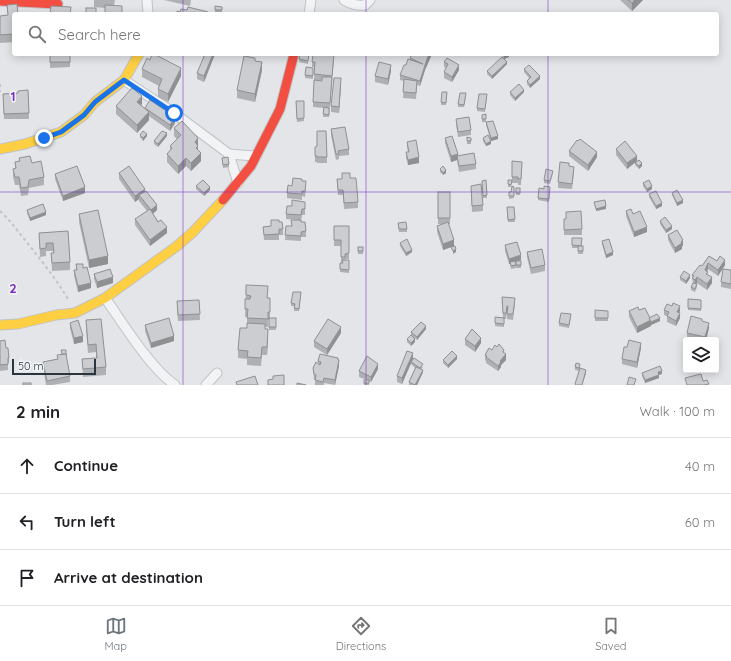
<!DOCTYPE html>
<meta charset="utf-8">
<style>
body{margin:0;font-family:Quicksand,sans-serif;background:#f2f2f2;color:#202124}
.controls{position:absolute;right:12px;bottom:12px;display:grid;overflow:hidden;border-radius:4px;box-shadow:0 2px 10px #0003}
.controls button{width:36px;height:36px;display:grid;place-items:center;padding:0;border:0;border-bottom:1px solid #e0e0e0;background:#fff;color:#202124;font:20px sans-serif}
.scale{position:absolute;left:12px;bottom:10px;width:84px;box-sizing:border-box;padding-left:4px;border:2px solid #2b3540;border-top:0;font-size:11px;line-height:14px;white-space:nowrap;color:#2b3540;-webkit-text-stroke:3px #f1f4f7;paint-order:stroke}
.stop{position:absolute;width:12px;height:12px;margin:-9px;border:3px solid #1a73e8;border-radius:50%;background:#fff}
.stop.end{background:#1a73e8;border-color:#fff;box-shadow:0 1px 4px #0008}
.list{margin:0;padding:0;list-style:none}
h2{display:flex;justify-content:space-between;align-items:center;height:52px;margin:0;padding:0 16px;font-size:17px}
h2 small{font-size:13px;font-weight:400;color:#757577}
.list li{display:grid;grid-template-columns:26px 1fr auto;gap:12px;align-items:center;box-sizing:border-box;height:56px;padding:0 16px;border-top:1px solid #e0e0e0}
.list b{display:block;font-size:15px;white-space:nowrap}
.list em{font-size:13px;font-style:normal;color:#757577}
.icon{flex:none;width:22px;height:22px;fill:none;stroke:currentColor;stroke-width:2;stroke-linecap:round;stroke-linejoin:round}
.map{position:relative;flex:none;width:731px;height:385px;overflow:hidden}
.search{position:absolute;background:#fff;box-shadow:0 2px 10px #0003;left:12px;right:12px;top:12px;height:44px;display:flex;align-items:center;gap:10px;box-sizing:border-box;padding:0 14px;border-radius:4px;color:#757577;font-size:15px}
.sheet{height:220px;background:#fff}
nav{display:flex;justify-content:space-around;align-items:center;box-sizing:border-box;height:56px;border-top:1px solid #e0e0e0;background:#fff;font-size:11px;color:#757577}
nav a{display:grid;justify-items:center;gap:2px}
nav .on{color:#6b737b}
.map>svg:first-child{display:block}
</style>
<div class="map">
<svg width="731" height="385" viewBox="0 0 731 385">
<rect width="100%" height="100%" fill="#e3e5e8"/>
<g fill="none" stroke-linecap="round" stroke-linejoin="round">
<!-- street casing -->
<g stroke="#c1c3c6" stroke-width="11">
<g id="street">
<polyline points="147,0 148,14"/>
<path d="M344 0C351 4 356 6 365 5L370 0"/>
<polyline points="309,14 311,0"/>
<polyline points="124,80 174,113 229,154 238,183"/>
<polyline points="229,154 254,156 257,155"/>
<path d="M105 298C123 323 150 368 175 385"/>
<polyline points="206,385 217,373"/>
</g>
</g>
<!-- slow casing -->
<g stroke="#c1c3c6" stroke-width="11">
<g id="slow">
<polyline points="0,149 25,144 61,132 84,115 95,102 124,80 139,54"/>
<polyline points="0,325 18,324 56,315 75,313 105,298 177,246 193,232 223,200"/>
</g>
</g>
<!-- jam casing -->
<g stroke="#c1c3c6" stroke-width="11">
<g id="jam">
<polyline points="0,1 58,4"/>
<polyline points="223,200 251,166 280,109 294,54"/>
</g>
</g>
<!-- path -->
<g stroke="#c1c4c6" stroke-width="2" stroke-dasharray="3 3" stroke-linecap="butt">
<polyline points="0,84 0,92"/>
<path d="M0 211C11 221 19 233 29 245 43 263 58 281 69 301"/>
</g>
<!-- street -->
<use href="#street" stroke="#f2f3f5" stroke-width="9"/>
<!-- slow -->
<use href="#slow" stroke="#ffcf43" stroke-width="9"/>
<!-- jam -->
<use href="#jam" stroke="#f24e42" stroke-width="9"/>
</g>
<!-- wall -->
<g fill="#afb0b3">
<polygon points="94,0 115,0 114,5 122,14 105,8 94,7"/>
<polygon points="164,0 191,0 190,6"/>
<polygon points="620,0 643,0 632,11"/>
<polygon points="7,5 14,14 14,42 0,43 0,16 8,16"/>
<polygon points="215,6 222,7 222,13 215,13"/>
<polygon points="50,54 70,54 70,67 50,68"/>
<polygon points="215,54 204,82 197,79 197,73"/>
<polygon points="412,54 432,54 425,70 420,86 417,85 416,99 403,98 404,81 400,80 400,75 410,60 410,58"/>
<polygon points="501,54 509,54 509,57 504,59 507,64 492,79 487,74 487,71 504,59"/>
<polygon points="309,55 308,64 299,62 299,59"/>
<polygon points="334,59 329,117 323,117 324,108 313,107 313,102 322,80 314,80 315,67 312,67 312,62"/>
<polygon points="150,60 181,76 168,102 158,97 158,89 159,86 142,77 142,69"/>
<polygon points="255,61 262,70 255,102 237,98 237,90"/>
<polygon points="444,62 459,70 452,82 444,78 444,72 446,68 444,67"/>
<polygon points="313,68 313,79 305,78 305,75"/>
<polygon points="524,69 540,79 530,88 527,84 527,81 529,78 524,72"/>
<polygon points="391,71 388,85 375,82 375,76"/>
<polygon points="341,84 339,113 331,112 331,106"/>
<polygon points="28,90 29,119 4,119 3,94 18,93"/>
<polygon points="510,92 524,92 515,101 510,95"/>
<polygon points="447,95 446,105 441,105 441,102"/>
<polygon points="466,96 464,107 458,107 458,104"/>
<polygon points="487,97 485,112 477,111 477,108"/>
<polygon points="296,101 304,101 304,121 297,122"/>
<polygon points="142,104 141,105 145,109 145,108 175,123 170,131 149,116 149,120 137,133 116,114 116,106"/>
<polygon points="486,114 486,122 482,122 482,115"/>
<polygon points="456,119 471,130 471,135 458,137 456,124"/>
<polygon points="486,122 498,139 491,141 491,144 486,146 483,141 483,138 490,138 486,125"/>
<polygon points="174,128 198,146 198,150 201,161 191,171 186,166 178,174 167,162 167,154 170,151 170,146 177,139 174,136"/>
<polygon points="331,129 349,149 349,155 339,156 339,159 336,160 331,135"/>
<polygon points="326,131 327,163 317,163 317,162 315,162 315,147 317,146"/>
<polygon points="140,135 147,136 143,141 140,137"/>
<polygon points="167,136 158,147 154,144 154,141"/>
<polygon points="467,137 471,138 471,144 467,144"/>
<polygon points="445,138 458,155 476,164 476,169 459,172 457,160 451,162 445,143"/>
<polygon points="578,141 597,157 588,171 569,156 569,151"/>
<polygon points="407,142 419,163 408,165 406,158 406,152 408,152 407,147"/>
<polygon points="616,149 637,161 627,169 616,155"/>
<polygon points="19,158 32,163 44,177 44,185 29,188 28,195 21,196 19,185 15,185 13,177 13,169 15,168 15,162 19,161"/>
<polygon points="222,158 229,164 229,167 223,168"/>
<polygon points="512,161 522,162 521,185 518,185 518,183 512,183"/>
<polygon points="635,163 642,166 639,169 635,165"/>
<polygon points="569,166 574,172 572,189 558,188 558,182"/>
<polygon points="440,169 446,173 443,175 440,172"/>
<polygon points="119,173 145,191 157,210 153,214 167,233 150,246 135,225 135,219 147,211 139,201 139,199 135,202 119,179"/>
<polygon points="342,173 350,178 358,202 358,208 344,209 343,195 338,195 337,179 342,179"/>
<polygon points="553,173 550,184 544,183 544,180"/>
<polygon points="55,174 85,193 63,201 55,179"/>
<polygon points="486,180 487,198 483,198 482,181"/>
<polygon points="508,180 512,180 511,187 508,187"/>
<polygon points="302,181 306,187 305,197 302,196 302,200 287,198 287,193 292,186"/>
<polygon points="643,183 652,189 647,192 643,186"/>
<polygon points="196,186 210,190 204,196 196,189"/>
<polygon points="471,186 483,205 483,211 472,212"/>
<polygon points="514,187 514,198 509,199 509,192 511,192"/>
<rect x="516" y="188" width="4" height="7"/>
<polygon points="539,188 550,190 549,202 538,200"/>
<polygon points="438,192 450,192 450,224 448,224 454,246 443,250 437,232 437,226 445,224 438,224"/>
<polygon points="672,193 683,203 677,206 672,195"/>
<polygon points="649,194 662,206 656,209 649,197"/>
<polygon points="507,207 514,207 515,222 508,222"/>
<polygon points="305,208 305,215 302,215 301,222 306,231 306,237 301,237 301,241 285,240 286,226 291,226 298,220 286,219 286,214"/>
<polygon points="27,210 46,215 30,221 27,213"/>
<polygon points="626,211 633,214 647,232 634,237 626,216"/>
<polygon points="79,214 108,264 89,268 79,222"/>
<polygon points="564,219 566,219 582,229 582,235 564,235"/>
<polygon points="660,221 672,229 666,233 660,224"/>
<polygon points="279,222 283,229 283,235 279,235 279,240 264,240 263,227 271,226"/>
<polygon points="398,223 407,229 407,232 399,232"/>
<polygon points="334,226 349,226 349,259 345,259 345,260 349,260 349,273 340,272 340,263 343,263 341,262 341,246 334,246"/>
<polygon points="68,231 70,262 70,270 52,271 51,253 53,253 53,251 46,251 46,256 40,257 39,233"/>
<polygon points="668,235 683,246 682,246 682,249 675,253 668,240"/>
<polygon points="572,238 582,246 583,246 583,254 578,254 578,248 572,248"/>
<polygon points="602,241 613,255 606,258 602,244"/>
<polygon points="400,243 412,252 406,256 400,246"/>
<polygon points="505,245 521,260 518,261 521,261 521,268 516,268 516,262 515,262 516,268 511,269 510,264 509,264 505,251"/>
<rect x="358" y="247" width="5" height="7"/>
<polygon points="527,252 545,265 545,271 531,274 527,257"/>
<polygon points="709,256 725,265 718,276 708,269 707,272 708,275 712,283 707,290 697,283 696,284 697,287 695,292 691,290 691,287 693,284 692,275 702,266"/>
<polygon points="76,264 83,268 91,288 78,292 74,276 74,270 76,270"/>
<polygon points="731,270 731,289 721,287 721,282"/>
<polygon points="94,274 113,283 97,288 94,279"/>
<polygon points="680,277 690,278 686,284 680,280"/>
<polygon points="246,285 268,298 270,298 270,318 276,318 276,330 269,330 269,320 268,320 268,327 265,327 265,329 268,337 267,355 262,355 261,366 247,365 247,359 238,358 238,350 247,328 247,317 245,317"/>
<polygon points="301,295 299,311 294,311 294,306 291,306 291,303"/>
<polygon points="502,297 515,304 513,320 507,319 507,312 506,319 504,319 504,327 495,326 495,317 503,318"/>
<polygon points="688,299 701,300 701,311 688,310"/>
<polygon points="199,300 200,320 178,321 177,307"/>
<polygon points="595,310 608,311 608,321 595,321"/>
<polygon points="664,310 680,311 679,313 680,318 676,326 667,322 667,316 664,315"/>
<polygon points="629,311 649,318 660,321 651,325 651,324 651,326 637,333 629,317"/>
<polygon points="571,317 569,328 559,326 559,323"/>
<polygon points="86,320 106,367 106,375 83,377 82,359 96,358 96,352 88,353 86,328"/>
<polygon points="702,321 709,328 706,340 694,340 687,338 687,333"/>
<polygon points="70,323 83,342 74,344 70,328"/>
<polygon points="145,325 174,341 151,348 145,331"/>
<polygon points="426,329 417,340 411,335 411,332"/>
<polygon points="341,333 327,355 314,347 314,341"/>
<polygon points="407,339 415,342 411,346 407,342"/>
<polygon points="465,339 481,343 475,352 465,345"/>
<polygon points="0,341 6,348 9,358 9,363 8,363 8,370 0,371"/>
<polygon points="627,347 641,348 637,368 622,364 622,359"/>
<polygon points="492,350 504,353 506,360 501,365 501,367 498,371 486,363 486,361 485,360 485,355"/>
<polygon points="57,355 66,357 70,376 70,382 52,385 46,385 43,367 43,362 57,359"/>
<polygon points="413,359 412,361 423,367 421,369 423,372 417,385 409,385 409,382 415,368 411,364 411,362 402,384 397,382 397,376"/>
<polygon points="457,359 448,368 443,363 443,360"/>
<polygon points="338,360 339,366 335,385 324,383 324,385 315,385 315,380 314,380 313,368 318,364 318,361"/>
<polygon points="575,367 580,367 580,368 586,373 582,385 575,385 579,371 575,370"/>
<polygon points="378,369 371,382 369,381 369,385 364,385 364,380 367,380 359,377 359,371"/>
<polygon points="642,373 662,374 659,375 659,378 645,383 642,376"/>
</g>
<!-- shaded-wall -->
<g fill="#8e9092">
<polygon points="635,0 643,0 632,11 632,3"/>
<polygon points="213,54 215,54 204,82 204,76"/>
<polygon points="429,54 432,54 425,70 420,86 420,81 425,65"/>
<polygon points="509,54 509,57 504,59 504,56"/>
<polygon points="262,62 262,70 255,102 255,94"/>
<polygon points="507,62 507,64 492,79 492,76"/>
<polygon points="391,65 391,71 388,85 388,79"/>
<polygon points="459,65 459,70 452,82 452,77"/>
<polygon points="181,68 181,76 168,102 168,94"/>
<polygon points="540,76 540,79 530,88 530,85"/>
<polygon points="341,78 341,84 339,113 339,107"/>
<polygon points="524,90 524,92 515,101 515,98"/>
<polygon points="142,96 142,104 137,110 137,102"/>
<polygon points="149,112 149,120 137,133 137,125"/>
<polygon points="175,117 175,123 170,131 170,125"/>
<polygon points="167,133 167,136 158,147 158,144"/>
<polygon points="147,134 147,136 143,141 143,138"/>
<polygon points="498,136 498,139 491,141 491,144 486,146 486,144 491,141 491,138"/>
<polygon points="198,138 198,154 196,156 195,142"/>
<polygon points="597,152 597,157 588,171 588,165"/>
<polygon points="201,153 201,161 191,171 191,163"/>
<polygon points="458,154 458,160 457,156 457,160 451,162 451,156"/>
<polygon points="637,156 637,161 627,169 627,163"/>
<polygon points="419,157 419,163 408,165 408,160"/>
<polygon points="186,158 186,166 178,174 178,166"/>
<polygon points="642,163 642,166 639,169 639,166"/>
<polygon points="446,170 446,173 443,175 443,173"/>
<polygon points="652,186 652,189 647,192 647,189"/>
<polygon points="85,187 85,193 63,201 63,196"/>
<polygon points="210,187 210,190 204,196 204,193"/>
<polygon points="145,189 145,194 139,195 139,199 135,202 135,196"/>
<polygon points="683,200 683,203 677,206 677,203"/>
<polygon points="662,203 662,206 656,209 656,206"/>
<polygon points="157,205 157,210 151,215 151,210"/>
<polygon points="606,206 606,209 596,211 596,209"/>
<polygon points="46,212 46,215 30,221 30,218"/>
<polygon points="672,226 672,229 666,233 666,230"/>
<polygon points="167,227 167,233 150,246 150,240"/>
<polygon points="647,227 647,232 634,237 634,232"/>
<polygon points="454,240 454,246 443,250 443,244"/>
<polygon points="683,240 683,246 682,246 682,249 675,253 675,248"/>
<polygon points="456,249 456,252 453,254 453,251"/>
<polygon points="412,250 412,252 406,256 406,253"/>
<polygon points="613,252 613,255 606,258 606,255"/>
<polygon points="521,255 521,260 510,264 510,262 510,264 509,264 509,259"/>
<polygon points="108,256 108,264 89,268 89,260"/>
<polygon points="725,260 725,265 718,276 718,270"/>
<polygon points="708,263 708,269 705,276 705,270"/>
<polygon points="690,275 690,278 686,284 686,281"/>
<polygon points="113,277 113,283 97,288 97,282"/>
<polygon points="697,277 697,283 695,285 695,280"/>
<polygon points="712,277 712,283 707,290 707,284"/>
<polygon points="91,283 91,288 78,292 78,286"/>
<polygon points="680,306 680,311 677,317 677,312"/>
<polygon points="680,313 680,318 676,326 676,321"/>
<polygon points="660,318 660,321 651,325 651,322"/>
<polygon points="651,320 651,326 637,333 637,327"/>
<polygon points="709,323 709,328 706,340 705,340 705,337"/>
<polygon points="426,326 426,329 417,340 417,337"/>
<polygon points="341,327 341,333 327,355 327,349"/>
<polygon points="268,329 268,337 267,355 267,347"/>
<polygon points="83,336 83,342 74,344 74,338"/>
<polygon points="174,336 174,341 151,348 151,343"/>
<polygon points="481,338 481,343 475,352 475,346"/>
<polygon points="415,339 415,342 411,346 411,343"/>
<polygon points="641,343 641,348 637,368 637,362"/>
<polygon points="504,350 504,356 506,354 506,360 501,365 501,367 498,371 498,366 503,352"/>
<polygon points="413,353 413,359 402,384 402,378"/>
<polygon points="457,356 457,359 448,368 448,365"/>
<polygon points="339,360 339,366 335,385 335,380"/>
<polygon points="378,364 378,369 371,382 371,377"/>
<polygon points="423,370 423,372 417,385 415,385"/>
<polygon points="586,370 586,373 582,385"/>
<polygon points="662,371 662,374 658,375 658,372"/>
<polygon points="659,375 659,378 645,383 645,380"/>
</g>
<!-- building -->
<g fill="#cbcdd0" stroke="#8e9092">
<polygon points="628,0 635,0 632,3"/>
<polygon points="17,4 18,14 14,14 14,34 0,35 0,16 8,15 7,5"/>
<polygon points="105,5 122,6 122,14 105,14"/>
<polygon points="51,6 71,7 70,14 50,14"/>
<polygon points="215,6 222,7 222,10 215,10"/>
<polygon points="188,7 208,12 207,14 177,14 177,11 180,12 181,9 187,10"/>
<rect x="86" y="8" width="10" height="6"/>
<rect x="50" y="54" width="20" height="8"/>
<polygon points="152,54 154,54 181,68 168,94 158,89 162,79 142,69 147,58 150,60"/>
<polygon points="205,54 213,54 204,76 197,73"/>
<polygon points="300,54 309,54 308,61 299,59"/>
<polygon points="313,54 334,54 332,76 314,74 315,62 312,62"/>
<polygon points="412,54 429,54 425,65 420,81 400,75 404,65 406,65 408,59 423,64 410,58"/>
<polygon points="503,54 508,54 504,56"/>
<polygon points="244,56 255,58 255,61 262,62 255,94 237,90"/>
<polygon points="502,57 507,62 492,76 487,71"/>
<polygon points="447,58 459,65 452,77 444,72 448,64 444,62"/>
<polygon points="379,62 391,65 388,79 375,76"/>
<polygon points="529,65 540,76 530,85 527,81 531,77 524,69"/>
<polygon points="306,67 313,68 313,76 305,75"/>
<polygon points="322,77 332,77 330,103 313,102 314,80 322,81"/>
<polygon points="334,78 341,78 339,107 331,106"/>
<polygon points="404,79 417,81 416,93 403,92"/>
<polygon points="519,84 524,90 515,98 510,92"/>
<polygon points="132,88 142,96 137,102 149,112 137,125 116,106"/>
<polygon points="28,90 29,113 4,114 3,94 18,93 18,91"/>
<polygon points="442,92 447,92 446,103 441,102"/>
<polygon points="460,93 466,93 464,105 458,104"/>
<polygon points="479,94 487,94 485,109 477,108"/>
<polygon points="150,100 175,117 170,125 145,108"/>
<polygon points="296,101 304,101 304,118 297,119"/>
<polygon points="324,107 329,108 329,115 323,114"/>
<polygon points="486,114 486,119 482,119 482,115"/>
<polygon points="469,117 471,130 458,132 456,119"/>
<polygon points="182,121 198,138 195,142 198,146 196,148 201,153 191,163 186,158 178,166 167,154 172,148 170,146 181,135 174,128"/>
<polygon points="493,121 498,136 491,138 486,122"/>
<polygon points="345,127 349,149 338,151 339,154 336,154 331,129"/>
<polygon points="143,131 147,134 143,138 140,135"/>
<polygon points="162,131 167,133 158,144 154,141"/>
<polygon points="317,131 326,131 327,157 317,157 317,156 315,156 315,147 317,146"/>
<polygon points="488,135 491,141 486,144 483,138"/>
<polygon points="452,136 458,154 451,156 445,138"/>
<polygon points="467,137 471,138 471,141 467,141"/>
<polygon points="580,139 597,152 588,165 569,151 577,140 578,141"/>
<polygon points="416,140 419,157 408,160 406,152 409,152 407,142"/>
<polygon points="625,141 637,156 627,163 616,149"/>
<polygon points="474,153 476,164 459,166 457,156"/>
<polygon points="30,156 32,163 41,161 44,177 29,180 28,187 21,188 19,177 15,177 13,169 16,168 15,162 20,161 19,158"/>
<polygon points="228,157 229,164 223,165 222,158"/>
<polygon points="639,160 642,163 639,166 635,163"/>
<polygon points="512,161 522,162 521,179 518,179 518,177 512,177"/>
<polygon points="560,162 569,163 569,166 574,167 572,184 558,182"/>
<polygon points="77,166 85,187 63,196 55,174"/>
<polygon points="129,166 145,189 135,196 119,173"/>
<polygon points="443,166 446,170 443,173 440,169"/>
<polygon points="546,169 553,171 550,181 544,180"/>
<polygon points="342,173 350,173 350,178 356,178 358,202 344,203 343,190 338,190 337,179 342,179"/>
<polygon points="293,178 302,179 302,181 306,181 305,191 302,191 302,194 287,193 288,185 292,186"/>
<polygon points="203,180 210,187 204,193 196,186"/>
<polygon points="486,180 487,195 483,196 482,181"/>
<polygon points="508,180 512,180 511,185 508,184"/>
<polygon points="649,180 652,186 647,189 643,183"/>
<polygon points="481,184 483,205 472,206 471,186"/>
<polygon points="512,186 514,187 514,196 509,196 509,192 511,192"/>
<polygon points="544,186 550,187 549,199 538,198 539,188 544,189"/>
<rect x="516" y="188" width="4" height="5"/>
<polygon points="677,190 683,200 677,203 672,193"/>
<polygon points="146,191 157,205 151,210 139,195"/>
<polygon points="656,191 662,203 656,206 649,194"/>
<rect x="438" y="192" width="12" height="26"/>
<polygon points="292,200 305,202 305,209 302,209 301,215 286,214 287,206 292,206"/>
<polygon points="605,200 606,206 596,209 594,202"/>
<polygon points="43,204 46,212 30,218 27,210"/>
<polygon points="507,207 514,207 515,219 508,220"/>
<polygon points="150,209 158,222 161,220 167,227 150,240 135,219"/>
<polygon points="631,209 633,214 640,211 647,227 634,232 626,211"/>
<polygon points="98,210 108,256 89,260 79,214"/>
<polygon points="581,211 582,229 564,230 564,219 566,219 566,212"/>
<polygon points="665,217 672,226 666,230 660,221"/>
<polygon points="271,220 279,220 279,222 282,222 283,229 279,229 279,234 264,235 263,227 271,226"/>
<polygon points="291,220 301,220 301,222 305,222 306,231 301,232 301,236 285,235 286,226 292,226"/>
<polygon points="406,222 407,229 399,229 398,223"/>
<polygon points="448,222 454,240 443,244 437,226"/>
<polygon points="334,226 349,226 349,253 345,254 345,257 341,257 341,240 334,240"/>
<polygon points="677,230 683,240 681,242 682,243 675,248 668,235"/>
<polygon points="68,231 70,262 52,263 51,253 54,253 53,243 46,243 46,248 40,249 39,233"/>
<polygon points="572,238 582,238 581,246 572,245"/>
<polygon points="407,239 412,250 406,253 400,243"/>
<polygon points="609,239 613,252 606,255 602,241"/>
<polygon points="517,242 521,255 509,259 505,245"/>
<polygon points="455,246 456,249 453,251 451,247"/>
<rect x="578" y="246" width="5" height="5"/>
<rect x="358" y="247" width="5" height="4"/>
<polygon points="542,249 545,265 531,268 527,252"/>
<polygon points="709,256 717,261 720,256 725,260 718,270 708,263 705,270 708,272 706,274 712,277 707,284 697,277 695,280 692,278 694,276 692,275 700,265 702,266"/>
<polygon points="342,260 349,260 349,270 340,269 340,263 343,263"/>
<polygon points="515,261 516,265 511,266 510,262"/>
<rect x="516" y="261" width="5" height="4"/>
<polygon points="76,264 83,264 83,268 87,267 91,283 78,286 74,270 77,270"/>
<polygon points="110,269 113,277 97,282 94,274"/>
<polygon points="723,269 731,270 731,284 721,282"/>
<polygon points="684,271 690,275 686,281 680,277"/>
<polygon points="693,283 697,284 695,289 691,287"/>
<polygon points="246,285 268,286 267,298 270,298 270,312 268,312 268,319 247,318 248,309 245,309 245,299 250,299 251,296 246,295"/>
<polygon points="293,292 301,292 299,309 294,308 295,304 291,303"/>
<polygon points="502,297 515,298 513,314 507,314 508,306 507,306 506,313 503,313"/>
<polygon points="688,299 701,300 701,309 688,308"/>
<polygon points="199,300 200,314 178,315 177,301"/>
<polygon points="673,303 680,306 677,312 680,313 676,321 667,316 669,312 664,310 667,304 672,306"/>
<polygon points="638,307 639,310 645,308 651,320 637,327 629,311"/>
<polygon points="595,310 608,311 608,318 595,318"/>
<polygon points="561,313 571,314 569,325 559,323"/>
<polygon points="657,314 660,318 651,322 649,318"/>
<polygon points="691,316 702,319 702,321 709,323 705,337 687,333"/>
<polygon points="495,317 504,318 504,324 495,323"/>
<polygon points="169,318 174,336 151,343 145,325"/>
<rect x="269" y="318" width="7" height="9"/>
<polygon points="101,319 106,367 83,369 82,359 97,358 96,344 88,345 86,320"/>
<polygon points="328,319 341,327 327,349 314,341"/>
<polygon points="78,320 83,336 74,338 70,323"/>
<polygon points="421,322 426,326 417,337 411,332"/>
<polygon points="247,323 265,324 265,329 268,329 267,347 262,347 261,358 247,357 248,351 238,350 240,328 247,328"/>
<polygon points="472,329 481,338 475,346 465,339"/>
<polygon points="411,335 415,339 411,343 407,339"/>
<polygon points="5,340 6,348 8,348 9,358 8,358 8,364 0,365 0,341"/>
<polygon points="629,340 641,343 637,362 622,359 624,347 627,347"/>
<polygon points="499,344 504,350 503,352 506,354 500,361 501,362 498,366 486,357 487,356 485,355 489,348 492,350 495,345 497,347"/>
<polygon points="61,350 66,350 66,356 66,354 62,354"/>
<polygon points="407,351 413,353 402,378 397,376"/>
<polygon points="452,351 457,356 448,365 443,360"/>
<polygon points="66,354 70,376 47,381 43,362 58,359 57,355"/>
<polygon points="320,354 338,358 338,360 339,360 335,380 324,378 323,382 315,380 316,375 314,374 313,368 316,362 320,365 321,362 318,361"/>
<polygon points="367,356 378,364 371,377 359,371"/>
<polygon points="414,358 423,364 420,368 411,362"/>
<polygon points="576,363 580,364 579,368 575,367"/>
<polygon points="660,366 662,371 658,372 659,375 645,380 642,373"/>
<polygon points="416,367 423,370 415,385 409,382"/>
<polygon points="580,368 586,370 582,385 576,385 575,384"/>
<polygon points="701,374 703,381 707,380 709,384 704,385 687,385 685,378"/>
<polygon points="284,375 284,385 268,385 268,380 273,379 273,376"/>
<polygon points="255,376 258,385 237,385 236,382"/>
<polygon points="629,377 636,379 634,385 627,385"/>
<rect x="364" y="380" width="5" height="3"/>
<rect x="23" y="383" width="8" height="2"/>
<polygon points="297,383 306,385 297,385"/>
</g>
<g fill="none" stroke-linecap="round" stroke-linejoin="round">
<!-- route -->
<polyline stroke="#1a73e8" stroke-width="5" points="44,138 61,132 84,115 95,102 124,80 174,113"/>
</g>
<!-- grid -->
<path fill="none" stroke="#7b2cbf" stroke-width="1" stroke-opacity="0.55" d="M183 0V14M366 0V14M548 0V14M183 54V385M366 54V385M548 54V385M0 192H731"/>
<g font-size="13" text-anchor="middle" font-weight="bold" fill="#7b2cbf" stroke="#f1f4f7" stroke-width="3" stroke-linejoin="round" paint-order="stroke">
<text x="13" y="101">1</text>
<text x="13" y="293">2</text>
</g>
</svg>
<div class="controls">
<button><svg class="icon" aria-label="layers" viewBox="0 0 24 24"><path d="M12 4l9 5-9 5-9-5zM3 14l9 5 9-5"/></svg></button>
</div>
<div class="scale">50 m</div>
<div class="stop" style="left:174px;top:113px"></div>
<div class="stop end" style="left:44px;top:138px"></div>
<div class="search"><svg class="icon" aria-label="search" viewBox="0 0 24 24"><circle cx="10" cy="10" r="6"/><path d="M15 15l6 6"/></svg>Search here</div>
</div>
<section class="sheet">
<h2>2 min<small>Walk · 100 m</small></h2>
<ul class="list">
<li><svg class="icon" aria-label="ahead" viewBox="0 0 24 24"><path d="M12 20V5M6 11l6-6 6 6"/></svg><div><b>Continue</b></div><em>40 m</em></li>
<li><svg class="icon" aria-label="left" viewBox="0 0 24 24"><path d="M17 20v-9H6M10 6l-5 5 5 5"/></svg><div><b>Turn left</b></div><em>60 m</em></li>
<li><svg class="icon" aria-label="arrive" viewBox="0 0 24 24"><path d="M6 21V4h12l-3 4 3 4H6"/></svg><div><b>Arrive at destination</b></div></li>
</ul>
</section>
<nav>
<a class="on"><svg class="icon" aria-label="map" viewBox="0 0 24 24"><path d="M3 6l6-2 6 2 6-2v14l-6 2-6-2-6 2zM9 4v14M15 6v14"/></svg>Map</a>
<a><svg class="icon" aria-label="directions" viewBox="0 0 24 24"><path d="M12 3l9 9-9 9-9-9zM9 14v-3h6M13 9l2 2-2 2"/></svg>Directions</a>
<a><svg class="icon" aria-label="saved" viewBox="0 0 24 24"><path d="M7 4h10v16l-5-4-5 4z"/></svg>Saved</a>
</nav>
